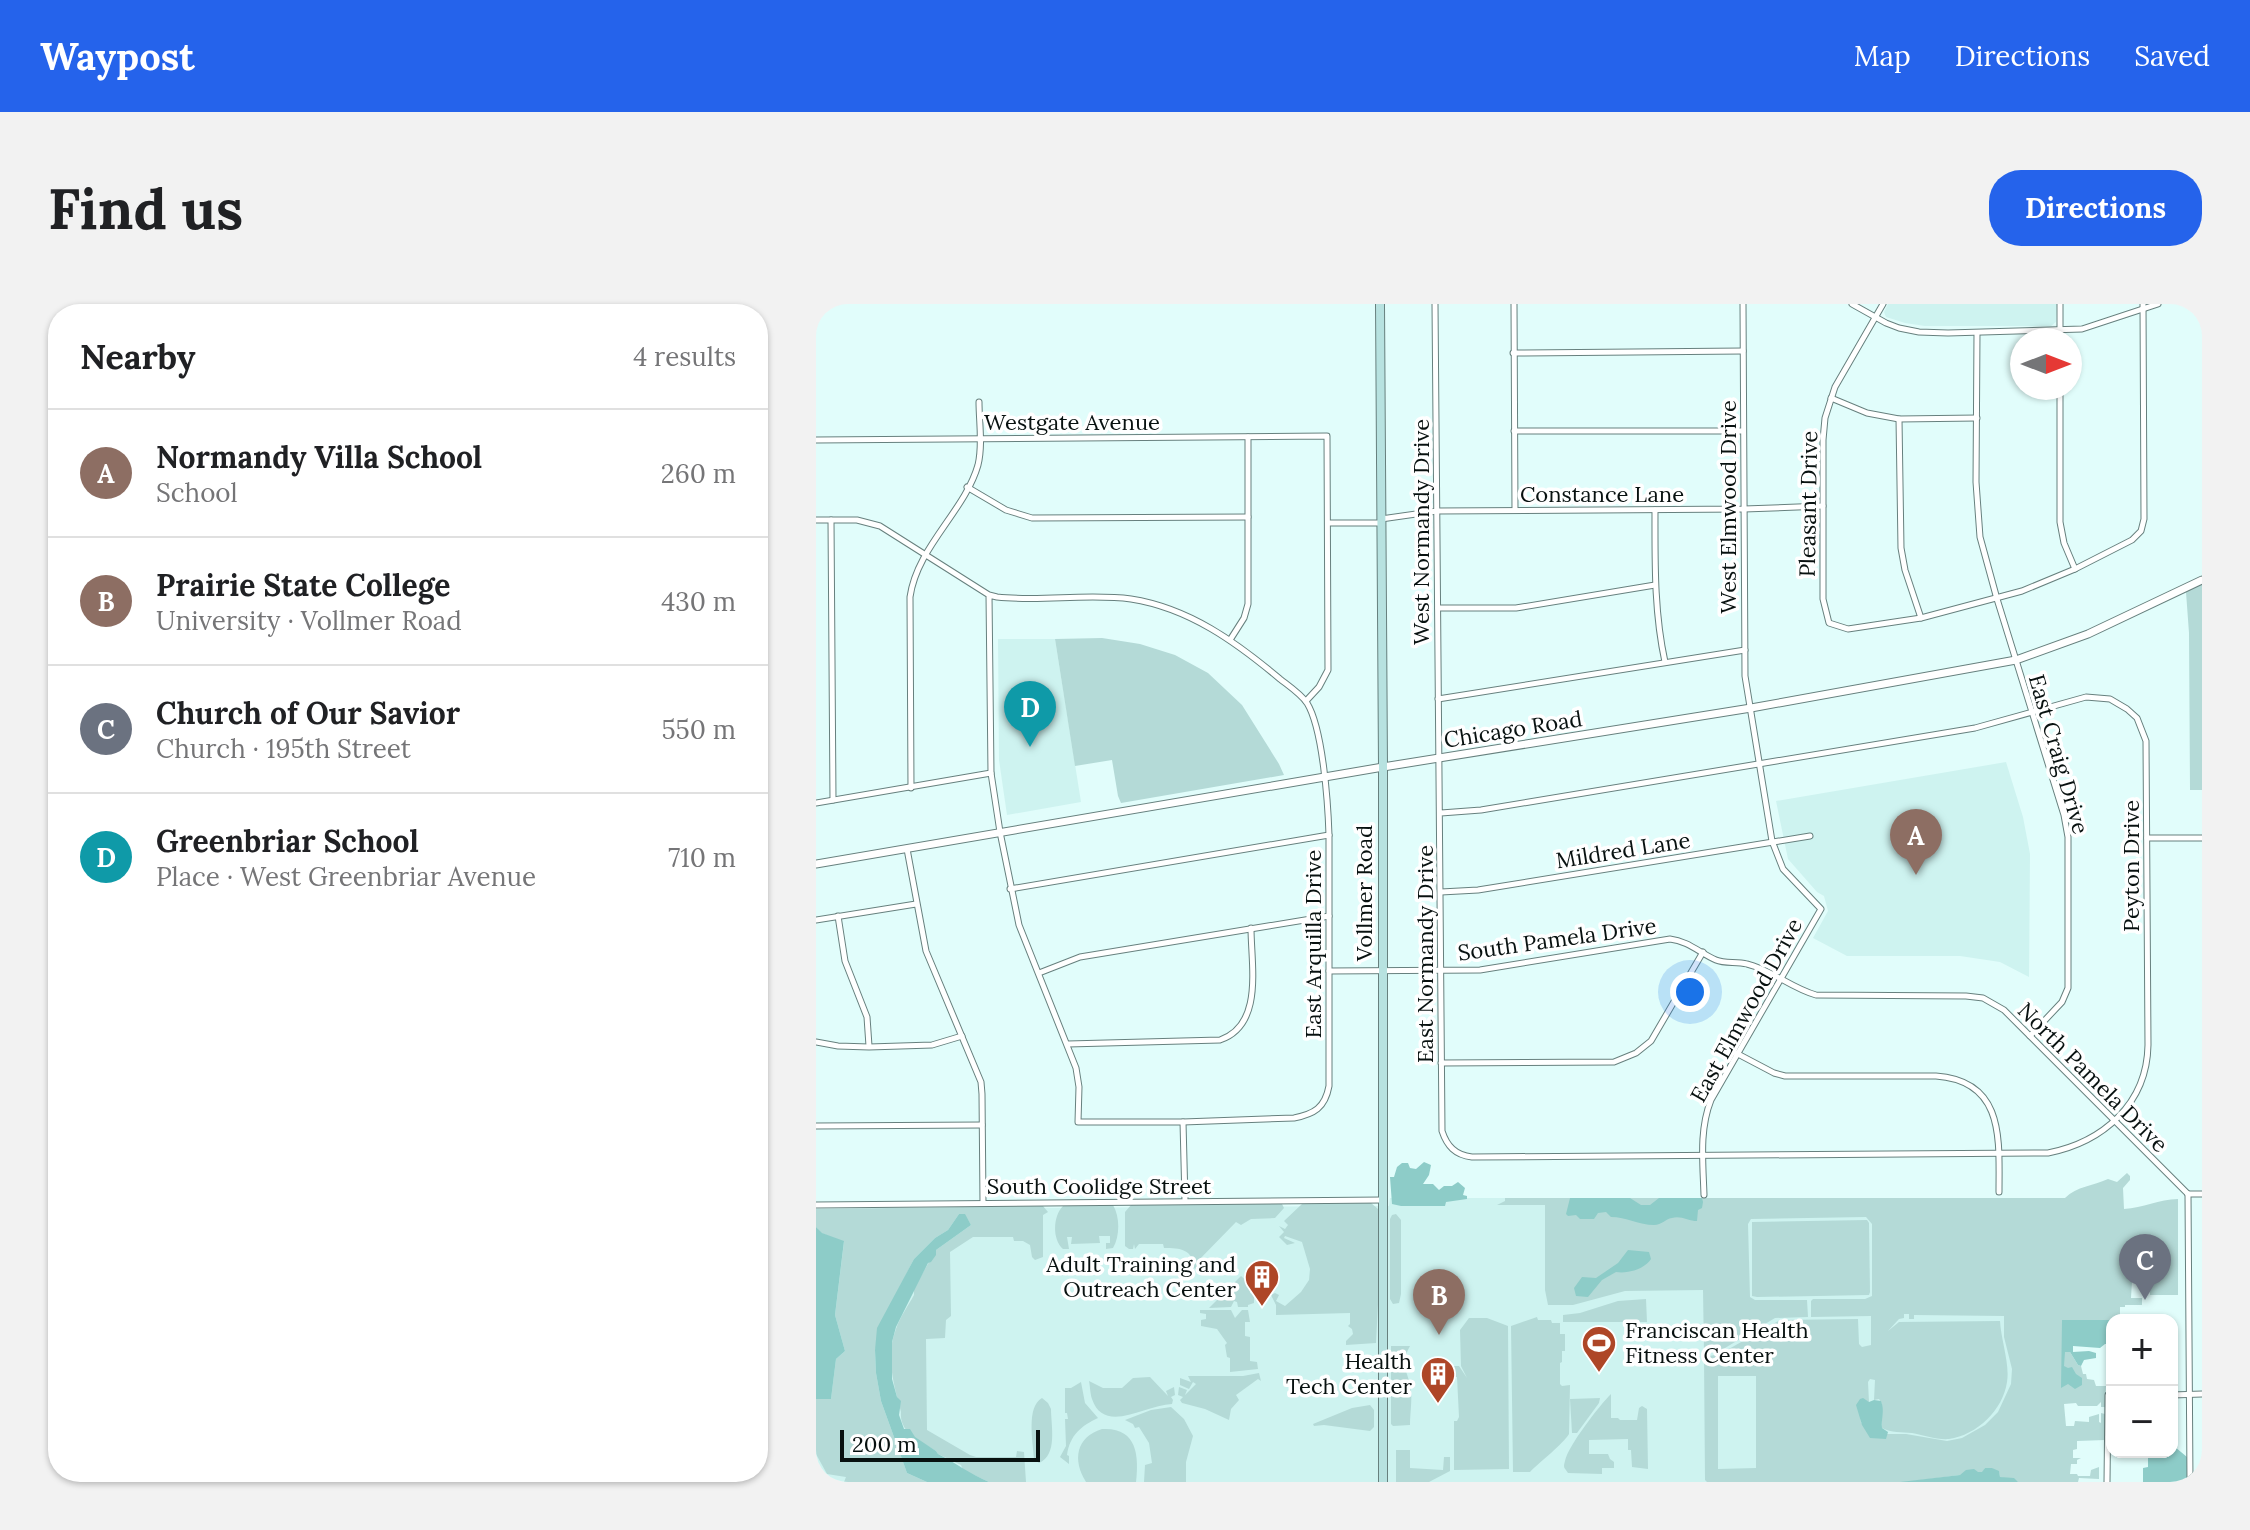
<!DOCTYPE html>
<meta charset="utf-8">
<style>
body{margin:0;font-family:Lora,serif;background:#f2f2f2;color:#202124}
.controls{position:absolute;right:24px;bottom:24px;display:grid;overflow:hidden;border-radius:16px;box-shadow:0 2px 6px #0004}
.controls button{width:72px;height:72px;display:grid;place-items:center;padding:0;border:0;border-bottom:2px solid #e0e0e0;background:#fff;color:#202124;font:40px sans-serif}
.compass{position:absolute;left:1194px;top:24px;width:72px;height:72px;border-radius:50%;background:#fff;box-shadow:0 2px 6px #0004;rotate:90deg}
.scale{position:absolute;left:24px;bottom:20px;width:200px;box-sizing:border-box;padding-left:8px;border:4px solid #081110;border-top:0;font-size:22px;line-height:28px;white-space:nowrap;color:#081110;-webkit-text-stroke:6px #fff;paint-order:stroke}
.you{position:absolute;left:874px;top:688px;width:28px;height:28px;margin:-20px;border:6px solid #fff;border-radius:50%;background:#1a73e8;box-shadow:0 0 0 12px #1a73e833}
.badge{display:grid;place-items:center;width:52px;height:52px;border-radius:50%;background:#2563eb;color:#fff;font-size:26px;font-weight:700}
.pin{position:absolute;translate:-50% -66px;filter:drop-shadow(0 2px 4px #0008)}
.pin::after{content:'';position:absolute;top:42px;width:28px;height:24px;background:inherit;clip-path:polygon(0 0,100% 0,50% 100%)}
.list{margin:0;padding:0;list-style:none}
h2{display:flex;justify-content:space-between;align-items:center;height:104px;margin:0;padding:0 32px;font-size:34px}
h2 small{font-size:26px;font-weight:400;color:#757577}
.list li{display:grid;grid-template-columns:52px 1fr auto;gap:24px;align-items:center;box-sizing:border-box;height:128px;padding:0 32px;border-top:2px solid #e0e0e0}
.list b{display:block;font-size:30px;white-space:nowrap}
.list p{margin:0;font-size:26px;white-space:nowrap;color:#757577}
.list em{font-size:26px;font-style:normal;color:#757577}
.map{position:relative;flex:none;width:1386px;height:1178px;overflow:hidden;border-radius:32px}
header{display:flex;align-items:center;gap:48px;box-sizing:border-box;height:112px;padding:0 40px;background:#2563eb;color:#fff}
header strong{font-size:38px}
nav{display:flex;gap:44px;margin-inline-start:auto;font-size:28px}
.intro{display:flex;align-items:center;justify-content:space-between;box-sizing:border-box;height:192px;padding:0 48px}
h1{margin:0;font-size:56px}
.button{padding:20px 36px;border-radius:32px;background:#2563eb;color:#fff;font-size:28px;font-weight:700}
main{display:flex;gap:48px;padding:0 48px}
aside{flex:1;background:#fff;border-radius:32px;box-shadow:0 2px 6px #0004}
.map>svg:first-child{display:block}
</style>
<header>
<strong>Waypost</strong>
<nav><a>Map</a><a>Directions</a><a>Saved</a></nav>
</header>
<div class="intro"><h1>Find us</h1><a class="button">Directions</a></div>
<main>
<aside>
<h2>Nearby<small>4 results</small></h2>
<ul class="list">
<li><span class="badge" style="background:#8d6e63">A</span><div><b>Normandy Villa School</b><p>School</p></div><em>260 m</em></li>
<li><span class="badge" style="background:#8d6e63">B</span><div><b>Prairie State College</b><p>University · Vollmer Road</p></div><em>430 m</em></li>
<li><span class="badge" style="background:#6b7280">C</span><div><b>Church of Our Savior</b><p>Church · 195th Street</p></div><em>550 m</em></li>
<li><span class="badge" style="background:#0f9aa8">D</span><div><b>Greenbriar School</b><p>Place · West Greenbriar Avenue</p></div><em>710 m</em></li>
</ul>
</aside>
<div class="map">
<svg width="1386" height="1178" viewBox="0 0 1386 1178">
<rect width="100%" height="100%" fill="#e1fdfb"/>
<!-- built -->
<g fill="#cef3f0">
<polygon points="1072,0 1241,0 1240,18 1235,22 1109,22 1089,19 1070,13 1068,8"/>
<polygon points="182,335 239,335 265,498 191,511 183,456"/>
<polygon points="1190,458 1207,513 1214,550 1213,673 1184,658 1144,652 1031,652 997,634 1012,607 1008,592 1001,588 972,555 960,497"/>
<polygon points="574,894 1291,894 1246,1016 1244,1178 0,1178 0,905 573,902"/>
</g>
<!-- green -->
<g fill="#b4dad7" fill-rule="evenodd">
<polygon points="1386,280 1386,486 1374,486 1373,329 1370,288"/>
<polygon points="286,334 324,340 359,351 392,369 426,401 463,460 468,471 305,499 302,492 296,456 259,462 239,335"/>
<path d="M1311 869 1314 872V876L1307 884 1308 905C1327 904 1343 895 1362 895V991H1334L1333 977H1316L1315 994H1326V1001H1309V1003H1304V1015L1332 1016H1246L1254 1048 1262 1061 1265 1062 1267 1070H1270L1271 1075 1278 1076 1280 1082H1290L1289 1103H1285V1098L1281 1102H1262L1260 1099 1248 1100 1250 1122H1258L1259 1117 1273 1118V1113L1283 1110V1118L1285 1119V1109L1289 1110V1136L1261 1137V1145L1257 1146V1154H1265L1261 1156V1160H1255L1254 1170H1261L1262 1172H1274L1275 1166 1283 1163V1175L1263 1174 1262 1178H1202L1184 1173 1183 1168 1175 1164H1169L1167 1168 1090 1178H891L889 1176 888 1053 904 1050 964 1016 1042 1015 1043 1040 1046 1043 1055 1041V1012L995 1013V997L997 995H1049L1056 992V920L1050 913 935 915 932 920 934 993 939 996H991L992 1013 959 1014 904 1047 888 1049 887 986 809 987 757 1001H732L729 986V901H681L689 897V894H1249C1261 882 1277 882 1292 875L1301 878ZM1088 1010H1093V1015H1098V1011L1188 1012V1033L1196 1065 1195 1080 1182 1108 1169 1121 1146 1134 1131 1137 1090 1130H1071L1045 1119 1044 1110 1049 1097 1053 1098 1052 1078 1054 1075 1059 1076 1058 1096 1063 1095 1066 1100V1124C1075 1129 1086 1128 1096 1129 1107 1131 1121 1136 1133 1135 1161 1131 1187 1106 1191 1078 1194 1060 1185 1036 1184 1017L1083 1018 1072 1027 1083 1015 1088 1014ZM902 1072H940V1164L902 1165Z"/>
<polygon points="555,899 562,905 562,1000 560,1039 530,1041 530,1037 537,1030 536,1025 532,1022 534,1020 534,1009 460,1011 460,1001 455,991 459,989 463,991 460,997 469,1002 485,988 493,976 494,965 486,938 469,932 468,934 479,939 471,941 463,933 468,928 463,922 469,925 472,921 468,917 486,900"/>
<path d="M466 900 468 904 459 914 435 915 425 921 420 918 380 959 384 964 381 966 378 964C377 945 364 944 348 944L347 940H323L319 945 318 940 317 945H313L309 942V908L315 901Z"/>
<path d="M297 901C304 913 304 932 297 944L290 945V939H294V932H283L284 939 255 940 256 933H251L253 945H247C236 935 237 912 247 902Z"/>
<path d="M227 902 232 908 227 911V953L219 956 216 953 214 941 207 937H198L197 933H157L134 948 135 1012 130 1016 129 1034 110 1035 111 1126 154 1151 160 1153H200L201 1147 208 1148 210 1178H173L147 1166 145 1161 122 1150 120 1147C105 1137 83 1129 85 1108 78 1081 69 1052 80 1025 84 1013 92 1002 98 991V984L120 946 155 921 148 910H143L132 926 119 934 98 955 81 988 59 1046 60 1069 65 1097 91 1169 111 1178H28L30 1173 11 1170 0 1150V1095H15L20 1055 29 1047 19 1011 28 938 5 929 0 923V905Z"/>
<polygon points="580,910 585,916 585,990 583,999 577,1000 574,995 574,915 576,911"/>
<polygon points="1051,916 1053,919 1054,988 1053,991 941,993 936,992 936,918"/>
<polygon points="425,972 434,980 434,989 438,990 438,999 432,1001 432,1003 422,1003 421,998 418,997 415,1003 393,1004"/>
<polygon points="830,995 831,1018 747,1018 747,1011 764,1009 802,997"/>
<polygon points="384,1006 415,1006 419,1014 426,1006 432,1006 434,1018 429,1018 429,1032 434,1033 434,1057 441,1058 442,1065 414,1068 414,1054 411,1053 409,1041 411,1039 401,1025 385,1022 385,1016 390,1015 390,1010 384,1009"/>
<path d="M721 1013 722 1016H735L736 1019H744V1030H749V1047H746V1058L744 1059V1080L746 1082 754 1081 753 1130C747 1140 725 1157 714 1168H697L695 1022Z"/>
<polygon points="653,1014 671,1014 692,1022 693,1165 638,1166 638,1117 641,1117 643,1113 641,1073 630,1073 630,1062 643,1062 651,1074 645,1062 644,1026"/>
<path d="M575 1042H594C584 1060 590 1064 594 1080 597 1093 594 1108 594 1121L577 1122 575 1120Z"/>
<polygon points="443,1069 445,1077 442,1075 420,1091 423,1096 415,1105 413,1116 389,1105 366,1099 364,1096 367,1093 362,1091 363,1083 371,1086 369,1091 380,1080 377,1078 373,1085 364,1081 364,1074 375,1078 372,1072 427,1072"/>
<path d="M334 1073 352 1092 350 1087 358 1083 359 1091 355 1093 357 1096 356 1100C329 1101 288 1131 276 1095 274 1089 274 1081 273 1077L287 1084H306L317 1074Z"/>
<path d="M265 1078 269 1099 282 1114C265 1122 254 1131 251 1151L253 1152V1160L244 1153 250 1142 249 1115H252L251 1109H249V1084H255Z"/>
<path d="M795 1090V1114H802L804 1116H821L823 1104 826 1102 831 1105 832 1165 816 1163 815 1146H812V1135L773 1136V1150H792L794 1155 798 1158V1164H786V1170L752 1169C748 1163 747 1164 749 1157 752 1142 783 1102 795 1090Z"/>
<path d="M226 1094 232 1099 235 1105C235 1122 242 1151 223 1159L218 1155C217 1137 210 1103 226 1094Z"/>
<polygon points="784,1094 783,1099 761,1129 756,1129 754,1095"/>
<polygon points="554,1101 558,1106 558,1123 554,1127 508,1121 498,1122 497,1120 536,1104"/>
<polygon points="355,1103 368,1115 377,1132 370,1158 370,1178 328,1178 329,1161 336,1159 333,1139 323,1123 319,1124 317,1120 309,1116 335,1106"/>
<path d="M286 1125C321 1123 323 1151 320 1178H270C256 1156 260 1133 286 1125Z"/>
<polygon points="580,1146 594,1146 594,1164 627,1166 628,1153 634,1153 634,1167 613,1178 580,1178"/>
</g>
<!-- forest -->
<g fill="#8dccc8">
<polygon points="608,858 615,861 613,871 607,880 617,880 623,886 628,882 636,882 642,878 649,884 647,891 651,892 651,895 630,898 629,902 585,902 576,900 574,873 578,873 581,863 586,859 592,859 594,864 600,865"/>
<path d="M754 894H814L825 901H834L843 894H886L887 898 886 904 882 906 881 917C873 917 864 911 856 914 849 915 846 921 838 921 823 921 810 913 795 913L790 908 782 909 778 915H764L760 911 752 912 750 910Z"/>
<path d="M143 910H149L155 921 120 946V951L115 958 112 959 80 1023 76 1038V1075L81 1093 85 1097 83 1111 88 1125H94L99 1133 120 1147 122 1150C140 1159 154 1170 173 1178H111L91 1169 65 1097 60 1069 59 1046 61 1024 98 955 119 934 132 926Z"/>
<polygon points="0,923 6,929 28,937 19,1011 29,1047 20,1055 15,1095 0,1095"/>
<path d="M812 946 833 948 835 955C829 965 811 970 800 968L786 976 772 993 760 992 758 984 766 973 780 974 802 959Z"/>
<polygon points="1246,1016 1297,1016 1296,1040 1289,1040 1284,1044 1257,1042 1257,1048 1273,1047 1280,1049 1280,1054 1268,1056 1265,1062 1262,1061 1254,1048 1249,1048 1248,1062 1252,1064 1256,1063 1260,1070 1266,1074 1266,1081 1259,1085 1252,1080 1245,1084"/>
<path d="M1047 1094 1053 1098 1058 1096 1065 1097C1069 1107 1065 1114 1066 1124L1072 1128 1070 1135 1054 1134 1046 1121 1040 1101 1044 1095Z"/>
<polygon points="1356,1143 1359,1143 1371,1153 1371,1178 1327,1178 1327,1164 1332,1163 1332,1148 1356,1148"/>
<polygon points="1169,1164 1176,1164 1183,1167 1184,1173 1198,1174 1202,1178 1084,1178 1144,1171 1150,1166 1158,1165 1162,1168 1166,1168"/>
</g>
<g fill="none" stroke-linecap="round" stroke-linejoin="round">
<!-- minor casing -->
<g stroke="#67807e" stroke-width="7">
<g id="minor">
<path d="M619 0 626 827C631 842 639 851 656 853L1232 849C1287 838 1331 800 1332 741L1330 437 1321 414 1311 405 1294 395 1270 393 1159 424 665 506 625 509"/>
<polyline points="698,0 699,206"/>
<polyline points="1036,0 1070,19 1083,24 1103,28 1132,29 1266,25 1342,0"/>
<polyline points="1067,0 1019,83 1009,114 1007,136 1007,295 1013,319 1032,325 1105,314 1206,287 1259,265 1316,236 1325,227 1328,215 1327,0"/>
<polyline points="1244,0 1244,36"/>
<polyline points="1161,29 1160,178 1164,233 1181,295 1248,511 1252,533 1252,684 1246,698 1214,732"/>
<polyline points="697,49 927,47"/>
<polyline points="1244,84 1244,218 1248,239 1259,265"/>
<polyline points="1015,94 1051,109 1083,115 1161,114"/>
<polyline points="1083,115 1085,244 1089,266 1105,314"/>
<polyline points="698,127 927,127"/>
<polyline points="0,136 511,132 512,366 503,383 490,397"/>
<polyline points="151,183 190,206 216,214 432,213"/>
<path d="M839 206C839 257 838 308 849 358"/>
<polyline points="565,215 621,207 928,205 1007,202"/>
<path d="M0 216H41L64 222 173 291 181 293C225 298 271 289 315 295 373 304 420 338 464 375 473 382 485 390 491 399 507 425 512 500 513 531V782C509 804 498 810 478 814L367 818H262L263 783 260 764 203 621 184 528 175 469 173 291"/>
<polyline points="15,216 17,496"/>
<polyline points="512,219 565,219"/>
<polyline points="622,304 700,304 839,281"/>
<polyline points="414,336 428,314 432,300 432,133"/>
<polyline points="622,395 929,346"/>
<path d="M95 484 94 293C101 243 149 207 162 161 167 141 163 118 163 98"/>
<polyline points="0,499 175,469"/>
<polyline points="1331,534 1386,534"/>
<polyline points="91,545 110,647 165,778 166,790 167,899"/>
<polyline points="194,585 513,531"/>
<polyline points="625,588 662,586 994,532"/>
<polyline points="22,612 29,657 51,713 53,742"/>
<polyline points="0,616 100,600"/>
<path d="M513 667 664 666 854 635C872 637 884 649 900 656 909 660 921 657 931 660 956 666 975 684 1000 691L1150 692 1167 694 1188 706 1372 890"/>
<polyline points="223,669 264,653 513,612"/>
<polyline points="0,738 22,742 53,743 116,741 146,732"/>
<path d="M252 740 404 736C448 721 435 661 435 624"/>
<path d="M920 749 958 769 969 772H1120C1189 777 1183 836 1183 888"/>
<polyline points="625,759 798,758 820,749 835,737 887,648"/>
<polyline points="367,818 369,897"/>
<polyline points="0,822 166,821"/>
<polyline points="1372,890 1374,1178"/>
<polyline points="1372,890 1386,890"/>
<path d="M888 891C887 859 883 826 895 796L1005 605 967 565 956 537 929 372 927 0"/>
<polyline points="0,901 566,896"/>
<polyline points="1356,1091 1386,1090"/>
<polyline points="1291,1178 1292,1091 1296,1091"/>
</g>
</g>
<!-- tertiary casing -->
<g stroke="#67807e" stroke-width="9">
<polyline id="tertiary" points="0,560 567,463 935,404 1200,356 1272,330 1386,276"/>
</g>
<!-- secondary casing -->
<g stroke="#67807e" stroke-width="10">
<polyline id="secondary" points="564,0 567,463 567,1178"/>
</g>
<!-- minor -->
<use href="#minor" stroke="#fff" stroke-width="5"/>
<!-- tertiary -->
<use href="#tertiary" stroke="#fff" stroke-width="7"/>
<!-- secondary -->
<use href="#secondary" stroke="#b7e2e0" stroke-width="8"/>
</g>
<!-- icons -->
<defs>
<g id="building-pin" transform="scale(1.8)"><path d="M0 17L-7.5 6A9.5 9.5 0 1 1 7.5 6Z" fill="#ae4627" stroke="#fff"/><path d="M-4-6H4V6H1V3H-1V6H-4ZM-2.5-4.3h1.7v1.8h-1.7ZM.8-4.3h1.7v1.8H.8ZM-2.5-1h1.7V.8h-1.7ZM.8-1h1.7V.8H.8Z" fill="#fff"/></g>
<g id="stadium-pin" transform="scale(1.8)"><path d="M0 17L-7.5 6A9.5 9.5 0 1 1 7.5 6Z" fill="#ae4627" stroke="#fff"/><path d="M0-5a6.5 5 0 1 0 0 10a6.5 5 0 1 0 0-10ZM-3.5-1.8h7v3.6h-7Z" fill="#fff"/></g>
</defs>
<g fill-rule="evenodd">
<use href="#building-pin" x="446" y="973"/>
<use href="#stadium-pin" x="783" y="1039"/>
<use href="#building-pin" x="622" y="1070"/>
</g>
<g text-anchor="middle" stroke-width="7" stroke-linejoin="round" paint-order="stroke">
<!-- street labels -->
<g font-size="22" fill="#081110" stroke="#fff">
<text x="256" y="126">Westgate Avenue</text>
<text x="786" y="198">Constance Lane</text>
<text transform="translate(992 200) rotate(-89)" y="8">Pleasant Drive</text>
<text transform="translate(912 203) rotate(-90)" y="8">West Elmwood Drive</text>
<text transform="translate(605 228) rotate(-90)" y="8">West Normandy Drive</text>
<text transform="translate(697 425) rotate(-9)" y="8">Chicago Road</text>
<text transform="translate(1243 450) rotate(74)" y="8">East Craig Drive</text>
<text transform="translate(807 546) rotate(-9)" y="8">Mildred Lane</text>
<text transform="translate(1315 562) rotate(-90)" y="8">Peyton Drive</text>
<text transform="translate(548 589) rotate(-90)" y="8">Vollmer Road</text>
<text transform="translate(741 635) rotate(-8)" y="8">South Pamela Drive</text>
<text transform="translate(497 640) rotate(-90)" y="8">East Arquilla Drive</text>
<text transform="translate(609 650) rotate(-90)" y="8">East Normandy Drive</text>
<text transform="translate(930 706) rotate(-61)" y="8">East Elmwood Drive</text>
<text transform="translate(1277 773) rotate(45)" y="8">North Pamela Drive</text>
<text x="283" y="890">South Coolidge Street</text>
</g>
<!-- poi labels -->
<g font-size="22" fill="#081110" stroke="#fff" text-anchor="end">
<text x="420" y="968">Adult Training and<tspan x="420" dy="25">Outreach Center</tspan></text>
<text x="809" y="1034" text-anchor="start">Franciscan Health<tspan x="809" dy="25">Fitness Center</tspan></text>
<text x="596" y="1065">Health<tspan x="596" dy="25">Tech Center</tspan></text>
</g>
</g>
</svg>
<div class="controls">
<button>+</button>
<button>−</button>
</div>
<svg class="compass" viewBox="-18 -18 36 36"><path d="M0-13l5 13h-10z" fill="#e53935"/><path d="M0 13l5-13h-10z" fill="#757577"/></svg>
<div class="scale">200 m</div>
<div class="you"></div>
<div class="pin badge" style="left:1100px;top:571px;background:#8d6e63">A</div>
<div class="pin badge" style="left:623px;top:1031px;background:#8d6e63">B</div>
<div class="pin badge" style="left:1329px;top:996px;background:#6b7280">C</div>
<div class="pin badge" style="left:214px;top:443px;background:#0f9aa8">D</div>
</div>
</main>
